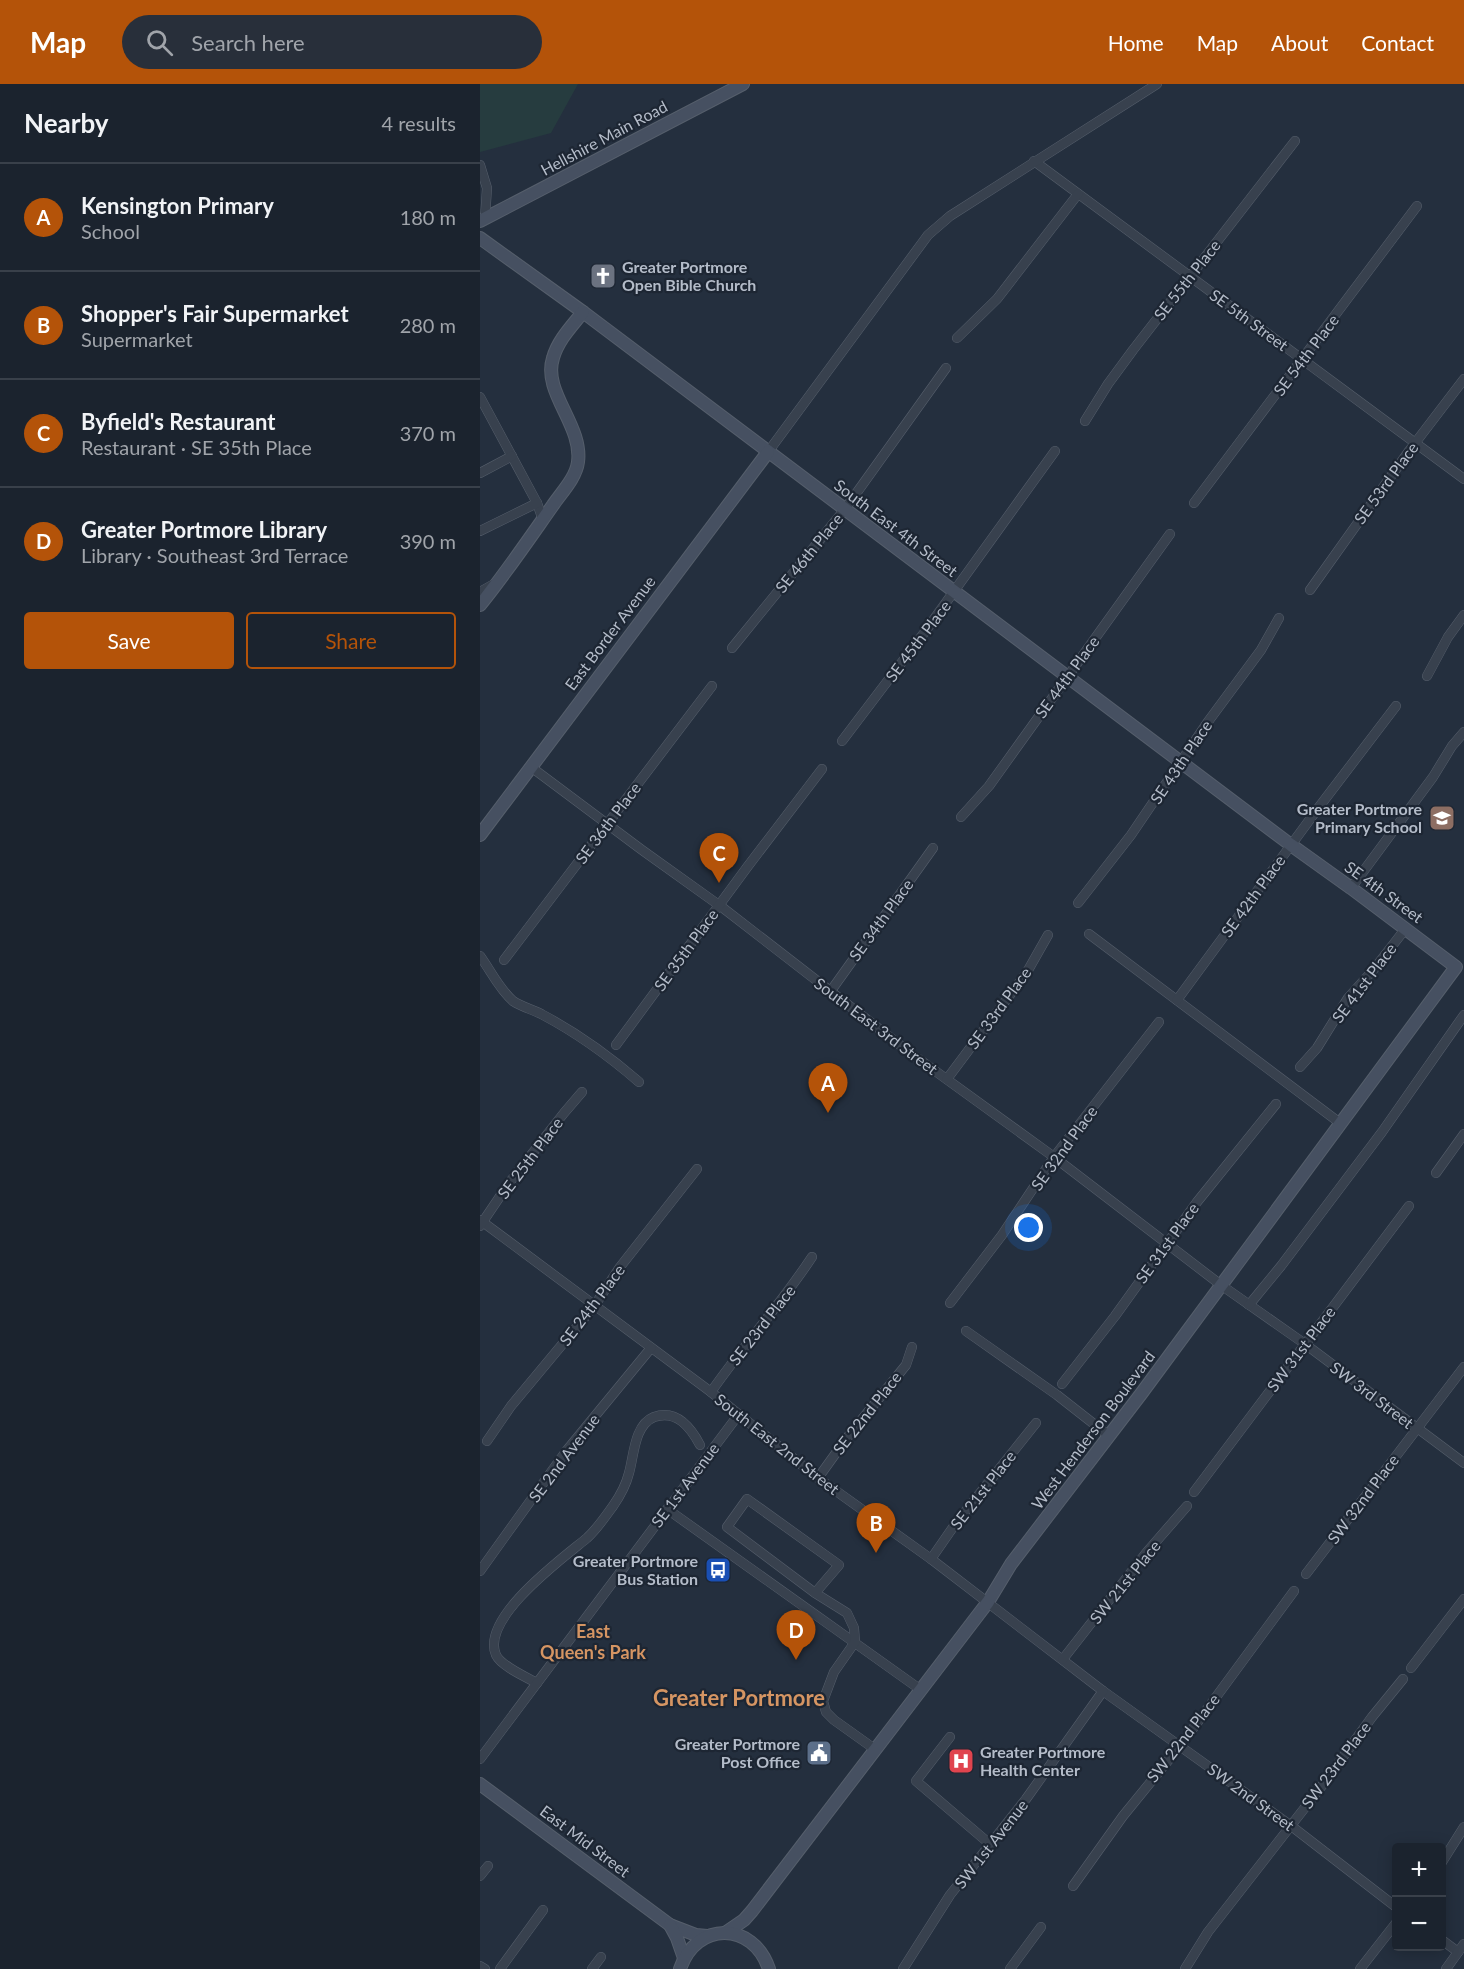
<!DOCTYPE html>
<meta charset="utf-8">
<style>
body{margin:0;font-family:Lato,sans-serif;background:#282f3a;color:#f1f3f6}
.controls{position:absolute;right:18px;bottom:18px;display:grid;overflow:hidden;border-radius:6px;box-shadow:0 3px 15px #0003}
.controls button{width:54px;height:54px;display:grid;place-items:center;padding:0;border:0;border-bottom:2px solid #39404a;background:#1b232e;color:#f1f3f6;font:30px sans-serif}
.you{position:absolute;left:549px;top:1144px;width:21px;height:21px;margin:-15px;border:4px solid #fff;border-radius:50%;background:#1a73e8;box-shadow:0 0 0 9px #1a73e833}
.badge{display:grid;place-items:center;width:39px;height:39px;border-radius:50%;background:#b45309;color:#fff;font-size:20px;font-weight:700}
.pin{position:absolute;translate:-50% -50px;filter:drop-shadow(0 2px 3px #0008)}
.pin::after{content:'';position:absolute;top:32px;width:21px;height:18px;background:inherit;clip-path:polygon(0 0,100% 0,50% 100%)}
.list{margin:0;padding:0;list-style:none}
h2{display:flex;justify-content:space-between;align-items:center;height:78px;margin:0;padding:0 24px;font-size:26px}
h2 small{font-size:20px;font-weight:400;color:#a0a4aa}
.list li{display:grid;grid-template-columns:39px 1fr auto;gap:18px;align-items:center;box-sizing:border-box;height:108px;padding:0 24px;border-top:2px solid #39404a}
.list b{display:block;font-size:22px;white-space:nowrap}
.list p{margin:0;font-size:20px;white-space:nowrap;color:#a0a4aa}
.list em{font-size:20px;font-style:normal;color:#a0a4aa}
.actions{display:flex;gap:12px;padding:18px 24px}
.actions a{flex:1;padding:14px 0;border:2px solid #b45309;border-radius:6px;text-align:center;font-size:21px;color:#b45309}
.actions .main{background:#b45309;color:#fff}
.icon{flex:none;width:33px;height:33px;fill:none;stroke:currentColor;stroke-width:2;stroke-linecap:round;stroke-linejoin:round}
.map{position:relative;flex:none;width:984px;height:1885px;overflow:hidden}
header{display:flex;align-items:center;gap:36px;box-sizing:border-box;height:84px;padding:0 30px;background:#b45309;color:#fff}
header strong{font-size:28px}
nav{display:flex;gap:33px;margin-inline-start:auto;font-size:21px}
.search{width:420px;height:54px;background:#282f3a;display:flex;align-items:center;gap:15px;box-sizing:border-box;padding:0 21px;border-radius:33px;color:#a0a4aa;font-size:22px}
main{display:flex}
aside{flex:1;background:#1b232e}
.map>svg:first-child{display:block}
</style>
<header>
<strong>Map</strong>
<div class="search"><svg class="icon" aria-label="search" viewBox="0 0 24 24"><circle cx="10" cy="10" r="6"/><path d="M15 15l6 6"/></svg>Search here</div>
<nav><a>Home</a><a>Map</a><a>About</a><a>Contact</a></nav>
</header>
<main>
<aside>
<h2>Nearby<small>4 results</small></h2>
<ul class="list">
<li><span class="badge">A</span><div><b>Kensington Primary</b><p>School</p></div><em>180 m</em></li>
<li><span class="badge">B</span><div><b>Shopper's Fair Supermarket</b><p>Supermarket</p></div><em>280 m</em></li>
<li><span class="badge">C</span><div><b>Byfield's Restaurant</b><p>Restaurant · SE 35th Place</p></div><em>370 m</em></li>
<li><span class="badge">D</span><div><b>Greater Portmore Library</b><p>Library · Southeast 3rd Terrace</p></div><em>390 m</em></li>
</ul>
<div class="actions"><a class="main">Save</a><a>Share</a></div>
</aside>
<div class="map">
<svg width="984" height="1885" viewBox="0 0 984 1885">
<rect width="100%" height="100%" fill="#242f3e"/>
<!-- green -->
<polygon fill="#263c3f" points="0,0 98,0 71,49 0,68"/>
<g fill="none" stroke-linecap="round" stroke-linejoin="round">
<!-- street casing -->
<g stroke="#565f6c" stroke-width="10">
<g id="street">
<polyline points="554,77 984,395"/>
<polyline points="0,81 7,104 5,134"/>
<polyline points="477,254 517,215 598,110"/>
<polyline points="0,313 57,419 63,436"/>
<polyline points="605,337 628,300 653,266 815,57"/>
<polyline points="288,368 448,151 470,132 677,0"/>
<polyline points="0,389 32,372"/>
<polyline points="714,419 937,122"/>
<polyline points="0,447 57,419"/>
<polyline points="830,506 929,367 984,295"/>
<polyline points="0,508 14,500"/>
<polyline points="252,564 365,425 466,284"/>
<polyline points="947,592 968,553 984,531"/>
<polyline points="362,657 444,549 575,367"/>
<polyline points="51,683 162,766 243,824 429,968 574,1073 741,1201 825,1260 984,1379"/>
<polyline points="481,733 509,702 690,450"/>
<polyline points="871,804 953,693 972,662 984,648"/>
<polyline points="598,819 651,751 727,639 781,566 799,534"/>
<polyline points="609,850 860,1039"/>
<path d="M0 872C11 887 19 905 33 917 42 923 54 926 63 931 97 949 129 972 159 998"/>
<polyline points="24,876 232,602"/>
<polyline points="350,908 453,764"/>
<polyline points="697,916 839,723 916,622"/>
<polyline points="136,961 268,782 342,685"/>
<polyline points="820,983 837,964 868,914 894,885 926,844"/>
<polyline points="467,995 547,888 568,851"/>
<polyline points="956,1089 984,1050"/>
<polyline points="0,1136 231,1308 338,1394 451,1475 623,1607 810,1741 916,1823"/>
<polyline points="0,1142 29,1099 84,1029 102,1008"/>
<polyline points="470,1219 522,1151 574,1073 679,938"/>
<polyline points="769,1221 801,1182 902,1048 984,931"/>
<polyline points="486,1247 577,1311 628,1351"/>
<polyline points="582,1300 635,1232 717,1118 796,1020"/>
<path d="M231 1308C263 1262 301 1220 332 1173"/>
<polyline points="7,1357 31,1322 115,1221 140,1183 217,1085"/>
<polyline points="338,1394 366,1355 426,1281 432,1263"/>
<polyline points="714,1408 929,1122"/>
<polyline points="187,1425 441,1606"/>
<polyline points="451,1475 476,1439 556,1339"/>
<polyline points="0,1487 87,1366 171,1264"/>
<polyline points="826,1490 984,1283"/>
<polyline points="335,1509 359,1481 267,1415 247,1443 335,1509 367,1529 374,1544 375,1558 354,1588 343,1617 346,1628 354,1636 396,1666"/>
<polyline points="583,1575 666,1469 707,1422"/>
<polyline points="931,1584 984,1515"/>
<path d="M57 1599C46 1593 21 1582 16 1571 0 1534 83 1474 107 1454 117 1445 125 1433 133 1422 140 1412 146 1401 149 1389 154 1372 154 1341 174 1333 197 1325 211 1344 220 1361"/>
<polyline points="470,1653 436,1697 511,1761"/>
<polyline points="0,1675 259,1330"/>
<polyline points="962,1778 984,1743"/>
<polyline points="0,1792 8,1782"/>
<polyline points="593,1802 643,1732 700,1662 814,1507"/>
<polyline points="962,1856 978,1868"/>
<polyline points="0,1882 5,1885"/>
<polyline points="20,1885 63,1826"/>
<polyline points="112,1885 121,1873"/>
<polyline points="423,1885 470,1811 546,1715 623,1607"/>
<polyline points="530,1885 561,1843"/>
<polyline points="705,1885 728,1848 841,1703 892,1633 923,1595"/>
<polyline points="880,1885 916,1839"/>
<polyline points="966,1885 984,1860"/>
</g>
</g>
<!-- secondary casing -->
<g stroke="#565f6c" stroke-width="14">
<g id="secondary">
<polyline points="0,137 263,0"/>
<polyline points="0,154 103,228 811,761 871,804 976,883 661,1310 531,1480 508,1518 272,1827 264,1836 245,1849"/>
<path d="M0 521C26 489 49 455 73 421 81 409 96 394 98 378 103 341 62 308 73 274 78 256 92 242 103 228"/>
<polyline points="0,751 288,368"/>
<polyline points="0,1700 190,1841 216,1851 227,1852"/>
<polyline points="190,1841 197,1854 204,1874"/>
<path d="M200 1885C216 1837 273 1837 289 1885"/>
</g>
</g>
<!-- street -->
<use href="#street" stroke="#38414e" stroke-width="9"/>
<!-- secondary -->
<use href="#secondary" stroke="#465061" stroke-width="12"/>
</g>
<!-- icons -->
<defs>
<g id="church-square" transform="scale(1.35)"><rect x="-9" y="-9" width="18" height="18" rx="4" fill="#6b7280" stroke="#1d2633"/><path d="M-1.2-6h2.4v3.5h3.3v2.4h-3.3V6h-2.4V-.1h-3.3v-2.4h3.3Z" fill="#fff"/></g>
<g id="school-square" transform="scale(1.35)"><rect x="-9" y="-9" width="18" height="18" rx="4" fill="#8d6e63" stroke="#1d2633"/><path d="M0-5L7-2L0 1L-7-2ZM-4 1L0 2.5L4 1V4Q0 6-4 4Z" fill="#fff"/></g>
<g id="bus-square" transform="scale(1.35)"><rect x="-9" y="-9" width="18" height="18" rx="4" fill="#1a4fb4" stroke="#1d2633"/><path d="M-5-6H5V4H4V6H2V4H-2V6H-4V4H-5ZM-3.5-4V0h7V-4ZM-3.5 1.2v1.5H-2V1.2ZM2 1.2v1.5H3.5V1.2Z" fill="#fff"/></g>
<g id="civic-square" transform="scale(1.35)"><rect x="-9" y="-9" width="18" height="18" rx="4" fill="#5c6f8a" stroke="#1d2633"/><path d="M-.6-6.5H3V-4.5H.6V-3L4-1V1h2V6H-6V1h2V-1L-.6-3ZM-1.2 2.5V6h2.4V2.5Z" fill="#fff"/></g>
<g id="hospital-square" transform="scale(1.35)"><rect x="-9" y="-9" width="18" height="18" rx="4" fill="#e0444e" stroke="#1d2633"/><path d="M-5-5h3v3.5h4V-5h3V5h-3V1.5h-4V5h-3Z" fill="#fff"/></g>
</defs>
<g fill-rule="evenodd">
<use href="#church-square" x="123" y="192"/>
<use href="#school-square" x="962" y="734"/>
<use href="#bus-square" x="238" y="1486"/>
<use href="#civic-square" x="339" y="1669"/>
<use href="#hospital-square" x="481" y="1677"/>
</g>
<g text-anchor="middle" stroke-width="4.5" stroke-linejoin="round" paint-order="stroke">
<!-- street labels -->
<g font-size="16" fill="#b4bcc9" stroke="#1d2633">
<text transform="translate(124 54) rotate(-28)" y="6">Hellshire Main Road</text>
<text transform="translate(707 196) rotate(-52)" y="6">SE 55th Place</text>
<text transform="translate(769 236) rotate(36)" y="6">SE 5th Street</text>
<text transform="translate(826 271) rotate(-53)" y="6">SE 54th Place</text>
<text transform="translate(906 399) rotate(-54)" y="6">SE 53rd Place</text>
<text transform="translate(416 444) rotate(37)" y="6">South East 4th Street</text>
<text transform="translate(329 469) rotate(-51)" y="6">SE 46th Place</text>
<text transform="translate(130 549) rotate(-53)" y="6">East Border Avenue</text>
<text transform="translate(438 557) rotate(-53)" y="6">SE 45th Place</text>
<text transform="translate(587 593) rotate(-54)" y="6">SE 44th Place</text>
<text transform="translate(701 678) rotate(-56)" y="6">SE 43th Place</text>
<text transform="translate(128 739) rotate(-53)" y="6">SE 36th Place</text>
<text transform="translate(904 808) rotate(36)" y="6">SE 4th Street</text>
<text transform="translate(773 812) rotate(-54)" y="6">SE 42th Place</text>
<text transform="translate(401 836) rotate(-54)" y="6">SE 34th Place</text>
<text transform="translate(206 866) rotate(-54)" y="6">SE 35th Place</text>
<text transform="translate(884 899) rotate(-53)" y="6">SE 41st Place</text>
<text transform="translate(519 924) rotate(-54)" y="6">SE 33rd Place</text>
<text transform="translate(396 942) rotate(37)" y="6">South East 3rd Street</text>
<text transform="translate(584 1064) rotate(-54)" y="6">SE 32nd Place</text>
<text transform="translate(50 1074) rotate(-53)" y="6">SE 25th Place</text>
<text transform="translate(687 1159) rotate(-54)" y="6">SE 31st Place</text>
<text transform="translate(112 1221) rotate(-53)" y="6">SE 24th Place</text>
<text transform="translate(282 1241) rotate(-52)" y="6">SE 23rd Place</text>
<text transform="translate(821 1265) rotate(-53)" y="6">SW 31st Place</text>
<text transform="translate(892 1311) rotate(37)" y="6">SW 3rd Street</text>
<text transform="translate(387 1329) rotate(-52)" y="6">SE 22nd Place</text>
<text transform="translate(613 1346) rotate(-53)" y="6">West Henderson Boulevard</text>
<text transform="translate(297 1360) rotate(38)" y="6">South East 2nd Street</text>
<text transform="translate(84 1374) rotate(-53)" y="6">SE 2nd Avenue</text>
<text transform="translate(205 1401) rotate(-53)" y="6">SE 1st Avenue</text>
<text transform="translate(503 1406) rotate(-52)" y="6">SE 21st Place</text>
<text transform="translate(883 1415) rotate(-53)" y="6">SW 32nd Place</text>
<text transform="translate(645 1498) rotate(-51)" y="6">SW 21st Place</text>
<text transform="translate(703 1654) rotate(-52)" y="6">SW 22nd Place</text>
<text transform="translate(856 1681) rotate(-53)" y="6">SW 23rd Place</text>
<text transform="translate(771 1713) rotate(36)" y="6">SW 2nd Street</text>
<text transform="translate(105 1757) rotate(37)" y="6">East Mid Street</text>
<text transform="translate(511 1760) rotate(-52)" y="6">SW 1st Avenue</text>
</g>
<!-- poi labels -->
<g font-size="16" font-weight="bold" fill="#b4bcc9" stroke="#1d2633" text-anchor="end">
<text x="142" y="189" text-anchor="start">Greater Portmore<tspan x="142" dy="18">Open Bible Church</tspan></text>
<text x="942" y="731">Greater Portmore<tspan x="942" dy="18">Primary School</tspan></text>
<text x="218" y="1483">Greater Portmore<tspan x="218" dy="18">Bus Station</tspan></text>
<text x="320" y="1666">Greater Portmore<tspan x="320" dy="18">Post Office</tspan></text>
<text x="500" y="1674" text-anchor="start">Greater Portmore<tspan x="500" dy="18">Health Center</tspan></text>
</g>
<!-- neighbourhood labels -->
<g font-size="18" font-weight="bold" fill="#d59563" stroke="#1d2633">
<text x="113" y="1554">East<tspan x="113" dy="21">Queen's Park</tspan></text>
</g>
<!-- district labels -->
<g font-size="22" font-weight="bold" fill="#d59563" stroke="#1d2633">
<text x="259" y="1622">Greater Portmore</text>
</g>
</g>
</svg>
<div class="controls">
<button>+</button>
<button>−</button>
</div>
<div class="you"></div>
<div class="pin badge" style="left:348px;top:1029px">A</div>
<div class="pin badge" style="left:396px;top:1469px">B</div>
<div class="pin badge" style="left:239px;top:799px">C</div>
<div class="pin badge" style="left:316px;top:1576px">D</div>
</div>
</main>
